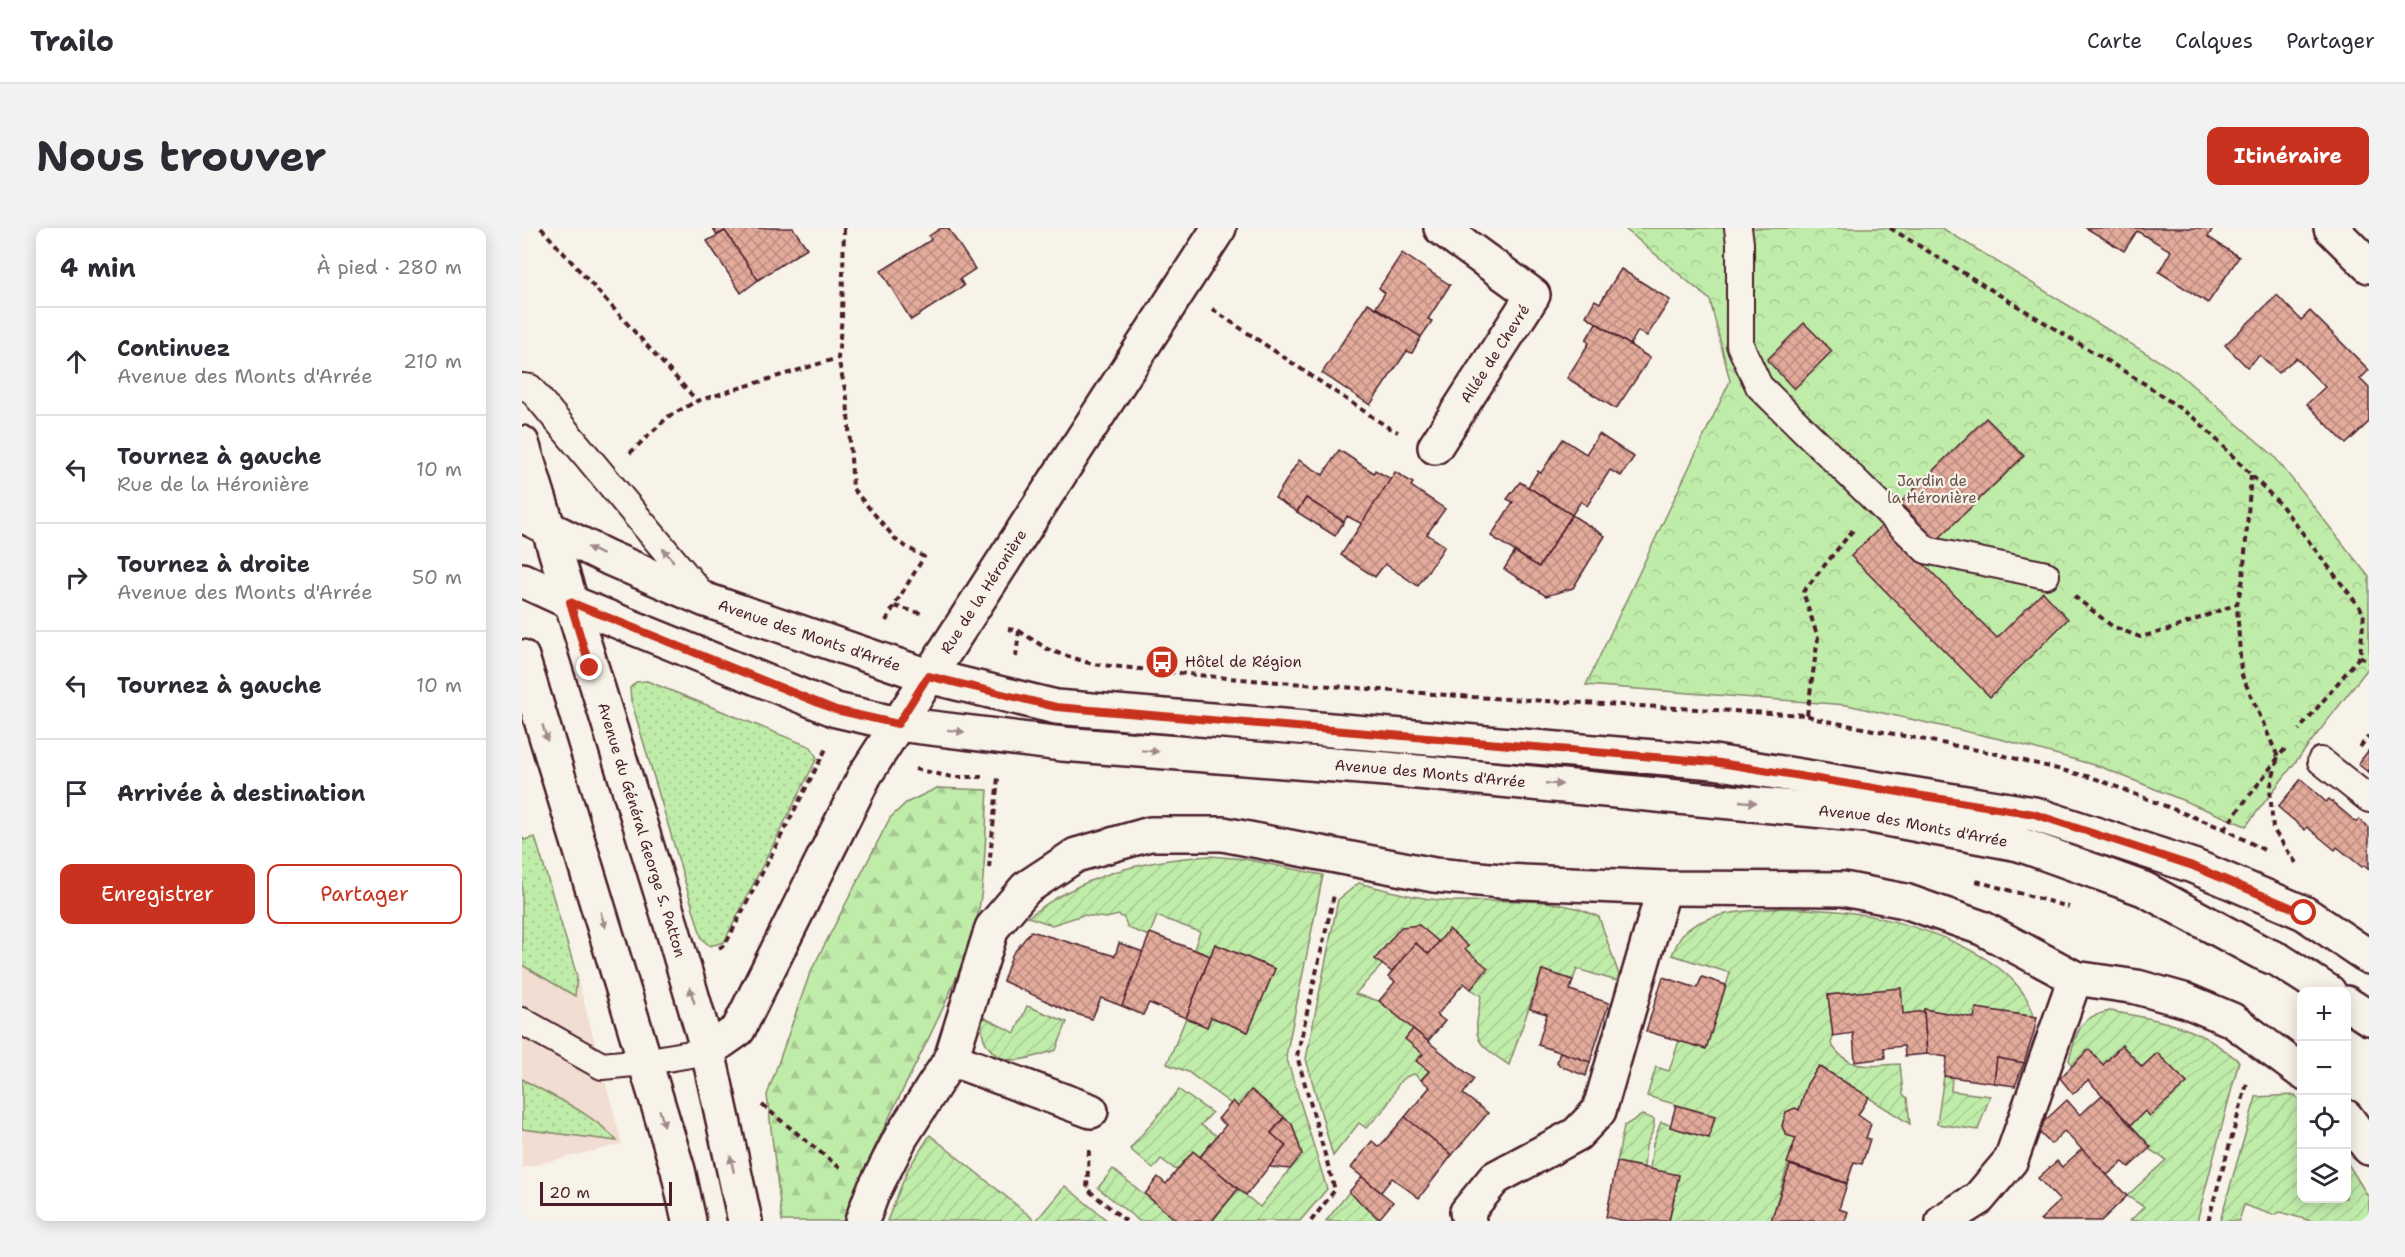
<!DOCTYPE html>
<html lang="fr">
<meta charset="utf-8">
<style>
body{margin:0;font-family:"Shantell Sans",sans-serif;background:#f2f2f3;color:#2b2b33}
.controls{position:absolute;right:18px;bottom:18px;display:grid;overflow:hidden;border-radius:12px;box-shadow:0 3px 15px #0003}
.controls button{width:54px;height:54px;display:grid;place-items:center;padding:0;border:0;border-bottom:2px solid #e1e1e2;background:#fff;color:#2b2b33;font:30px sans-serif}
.scale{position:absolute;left:18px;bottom:15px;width:132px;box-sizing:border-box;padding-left:6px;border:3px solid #4a1f2b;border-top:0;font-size:16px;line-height:21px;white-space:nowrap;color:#4a1f2b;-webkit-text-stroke:4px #f7f3e8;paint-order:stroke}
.stop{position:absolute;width:18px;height:18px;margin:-14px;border:4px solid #c8321e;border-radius:50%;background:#fff}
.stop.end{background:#c8321e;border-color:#fff;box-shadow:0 2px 6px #0008}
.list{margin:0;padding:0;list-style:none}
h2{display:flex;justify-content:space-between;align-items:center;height:78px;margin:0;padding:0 24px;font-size:26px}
h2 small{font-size:20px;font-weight:400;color:#7c7c81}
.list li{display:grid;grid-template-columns:39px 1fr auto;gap:18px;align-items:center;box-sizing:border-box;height:108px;padding:0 24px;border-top:2px solid #e1e1e2}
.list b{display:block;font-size:22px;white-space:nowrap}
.list p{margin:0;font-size:20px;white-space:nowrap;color:#7c7c81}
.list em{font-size:20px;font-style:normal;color:#7c7c81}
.actions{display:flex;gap:12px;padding:18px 24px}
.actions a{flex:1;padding:14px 0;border:2px solid #c8321e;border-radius:12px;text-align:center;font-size:21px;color:#c8321e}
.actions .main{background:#c8321e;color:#fff}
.icon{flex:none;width:33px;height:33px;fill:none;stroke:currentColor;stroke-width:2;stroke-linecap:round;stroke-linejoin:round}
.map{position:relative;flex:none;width:1847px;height:993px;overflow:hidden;border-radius:12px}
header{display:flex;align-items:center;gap:36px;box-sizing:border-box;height:84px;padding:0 30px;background:#fff;border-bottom:2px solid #e1e1e2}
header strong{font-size:28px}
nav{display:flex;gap:33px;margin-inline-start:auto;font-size:21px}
.intro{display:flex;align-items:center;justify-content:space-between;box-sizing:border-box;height:144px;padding:0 36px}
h1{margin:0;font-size:42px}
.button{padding:15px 27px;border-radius:12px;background:#c8321e;color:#fff;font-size:21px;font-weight:700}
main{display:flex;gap:36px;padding:0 36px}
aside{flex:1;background:#fff;border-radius:12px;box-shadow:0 3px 15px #0003}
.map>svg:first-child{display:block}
</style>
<header>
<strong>Trailo</strong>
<nav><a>Carte</a><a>Calques</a><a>Partager</a></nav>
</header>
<div class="intro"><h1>Nous trouver</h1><a class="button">Itinéraire</a></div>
<main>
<aside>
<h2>4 min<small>À pied · 280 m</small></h2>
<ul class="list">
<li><svg class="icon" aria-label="ahead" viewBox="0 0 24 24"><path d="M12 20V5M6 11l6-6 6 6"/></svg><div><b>Continuez</b><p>Avenue des Monts d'Arrée</p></div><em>210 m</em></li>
<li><svg class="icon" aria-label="left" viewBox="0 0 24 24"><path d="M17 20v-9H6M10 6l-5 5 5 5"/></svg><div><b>Tournez à gauche</b><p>Rue de la Héronière</p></div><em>10 m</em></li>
<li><svg class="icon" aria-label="right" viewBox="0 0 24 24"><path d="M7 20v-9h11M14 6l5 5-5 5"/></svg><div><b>Tournez à droite</b><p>Avenue des Monts d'Arrée</p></div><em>50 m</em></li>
<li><svg class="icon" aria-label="left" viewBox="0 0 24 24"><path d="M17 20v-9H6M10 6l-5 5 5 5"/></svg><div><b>Tournez à gauche</b></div><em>10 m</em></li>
<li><svg class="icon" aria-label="arrive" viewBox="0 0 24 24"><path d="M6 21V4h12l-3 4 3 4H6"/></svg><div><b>Arrivée à destination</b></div></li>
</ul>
<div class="actions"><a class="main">Enregistrer</a><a>Partager</a></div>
</aside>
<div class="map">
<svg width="1847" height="993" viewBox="0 0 1847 993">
<defs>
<pattern id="grass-dots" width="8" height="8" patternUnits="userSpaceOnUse" patternTransform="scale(1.5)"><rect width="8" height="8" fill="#c0ecaa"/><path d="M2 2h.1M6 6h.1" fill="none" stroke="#a6ca92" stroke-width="1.8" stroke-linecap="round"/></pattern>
<pattern id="forest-firs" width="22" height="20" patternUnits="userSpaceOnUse" patternTransform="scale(1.5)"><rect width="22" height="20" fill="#c0ecaa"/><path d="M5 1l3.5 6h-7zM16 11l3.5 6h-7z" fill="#a6ca92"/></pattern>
<pattern id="park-crowns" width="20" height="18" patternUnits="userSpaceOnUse" patternTransform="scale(1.5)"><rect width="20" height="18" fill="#c0ecaa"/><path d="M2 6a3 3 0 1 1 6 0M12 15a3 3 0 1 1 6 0" fill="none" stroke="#a6ca92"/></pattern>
<pattern id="garden-furrows" width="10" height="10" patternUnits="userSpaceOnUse" patternTransform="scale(1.5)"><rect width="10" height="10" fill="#c0ecaa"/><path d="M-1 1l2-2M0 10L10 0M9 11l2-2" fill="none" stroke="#a6ca92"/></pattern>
<pattern id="building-cross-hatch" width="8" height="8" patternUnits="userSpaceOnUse" patternTransform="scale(1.5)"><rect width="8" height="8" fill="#e3ab9c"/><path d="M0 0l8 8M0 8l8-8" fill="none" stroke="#ba8b7f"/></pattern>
</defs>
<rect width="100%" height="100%" fill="#f7f3e8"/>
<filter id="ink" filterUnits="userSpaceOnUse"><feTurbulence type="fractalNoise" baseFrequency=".0167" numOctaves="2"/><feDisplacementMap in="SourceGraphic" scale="12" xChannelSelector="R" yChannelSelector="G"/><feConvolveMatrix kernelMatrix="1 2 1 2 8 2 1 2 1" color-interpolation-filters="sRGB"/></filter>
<g filter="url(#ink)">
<!-- built -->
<polygon fill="#f1ddd1" points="0,608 2,612 13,609 55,748 100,916 0,940"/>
<!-- grass -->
<g fill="url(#grass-dots)" stroke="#85866a" stroke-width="1.5">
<polygon points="125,453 289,519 295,530 202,714 188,718 180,711 109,472 108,460 114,454"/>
<polygon points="0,608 2,612 13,609 55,748 53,768 0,737"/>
<path d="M0 851C31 869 71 885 95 913L0 901Z"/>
</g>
<!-- forest -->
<path fill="url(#forest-firs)" stroke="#85866a" stroke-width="1.5" d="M415 560 466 562C463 603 464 663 452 702 419 804 357 892 323 993H260L245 867 288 745 368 590 384 575Z"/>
<!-- park -->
<polygon fill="url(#park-crowns)" stroke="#85866a" stroke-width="1.5" points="1102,0 1420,0 1655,144 1751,227 1847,349 1847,439 1724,598 1579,539 1482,512 1325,477 1064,457 1208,153 1188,72"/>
<!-- garden -->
<g fill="url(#garden-furrows)" stroke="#85866a" stroke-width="1.5">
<path d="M688 628 723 631 801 647 764 828 805 961 778 993H690L716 961 738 979 780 926 770 896 730 862 716 879 711 874 709 876 666 844 645 836 664 790 685 798 689 789 726 804 753 741 693 716 688 728 672 721 678 704 635 688 627 708 606 700 602 690 597 687 584 690 561 687 530 697 506 689C561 647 619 632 688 628Z"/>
<path d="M837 655C867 663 897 671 928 673 980 675 1028 665 1077 689L1097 747 1095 753 1055 741 1051 752 1020 742 987 837C949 812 952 811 959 768L949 761 943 721 946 718 927 701 917 714 897 697 833 766 857 773 891 801 883 811 901 826 895 833 907 843 899 852 892 846C875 850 875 861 867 874 862 883 852 892 844 900L837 895 811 928 784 831 816 672Z"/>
<path d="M1259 680C1280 681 1303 681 1324 684 1382 691 1497 725 1512 789L1454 780 1452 790 1402 781V783L1381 786 1379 760 1306 767 1311 808 1309 816C1329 845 1347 837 1378 836L1381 866 1385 870 1388 896 1297 838 1285 856 1277 882 1273 880 1264 884 1260 898 1264 907 1274 910 1249 993H1147L1157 947 1128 941 1131 916 1139 894 1149 897 1148 899 1187 910 1193 888 1125 868 1134 839 1147 843 1157 813 1184 820 1208 745 1150 727C1154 718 1157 709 1164 703 1186 683 1231 683 1259 680Z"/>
<path d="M505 778 545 794 534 822C511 829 482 843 465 817 460 809 459 798 461 789L493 805Z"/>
<path d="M1588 783C1616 788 1648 793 1674 805 1690 812 1704 823 1717 833L1675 993H1608L1622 979 1605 968 1644 932 1627 921 1629 919 1609 897 1623 883 1628 888 1665 855 1635 825 1620 839 1600 817 1581 837 1567 821 1550 838 1547 832C1555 805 1555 789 1588 783Z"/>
<polygon points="1422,848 1430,849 1429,863 1468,868 1456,902 1415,896"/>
<polygon points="657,862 690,885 679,897 695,908 678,929 671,924 654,942 639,931 631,941 608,921"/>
<polygon points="1773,867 1779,875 1780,970 1824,970 1825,934 1847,970 1847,993 1789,993 1758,984 1751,987 1722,977 1717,993 1698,993 1734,869"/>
<polygon points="1120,887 1132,891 1132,900 1124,918 1122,939 1095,934 1102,898"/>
<polygon points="408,907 514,993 543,958 586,993 365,993 386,941"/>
<polygon points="591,941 655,993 617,993 576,960"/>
<polygon points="827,964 859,993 804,993"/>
</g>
<!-- building -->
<g fill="url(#building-cross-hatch)" stroke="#4a1f2b" stroke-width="1.5">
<polygon points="191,0 271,0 285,20 236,52 203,3 195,7"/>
<polygon points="419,0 426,0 453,41 438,51 442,58 389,92 359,43 409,12 407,8"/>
<polygon points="1564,0 1691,0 1686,9 1717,29 1686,75 1637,44 1649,23 1615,3 1602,23"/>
<polygon points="203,3 236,52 219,65 185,13"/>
<polygon points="880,25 928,57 906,91 910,93 899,109 854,79 863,65 857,60"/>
<polygon points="1099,41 1148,72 1125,108 1116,103 1108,117 1064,88 1073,72 1078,75"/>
<polygon points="1755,67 1779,92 1788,83 1847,142 1838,151 1847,160 1847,194 1824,216 1785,176 1803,159 1774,130 1756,145 1738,127 1725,139 1703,117"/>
<polygon points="846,75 899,109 890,125 885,123 848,177 800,145"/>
<polygon points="1074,95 1128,130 1094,181 1045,150 1067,115 1064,112"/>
<polygon points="1282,95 1310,123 1272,161 1245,132"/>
<polygon points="1464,190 1502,228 1414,313 1378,275"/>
<polygon points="1077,206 1112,229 1099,248 1088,242 1065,278 1059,273 1050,287 1006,259 1016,243 1019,245 1041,211 1064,226"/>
<polygon points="817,222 852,245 853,242 869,251 840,296 825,288 822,294 784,270 775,284 753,270 777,232 801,247"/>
<polygon points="873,244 891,255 889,258 923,281 905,306 923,318 896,358 863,336 853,349 819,327"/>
<polygon points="998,254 1050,287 1017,339 969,308 991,274 985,271"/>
<polygon points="784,270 822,294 813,308 775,284"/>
<polygon points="1050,287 1083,308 1051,360 1024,368 982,341 993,324 1017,339"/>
<polygon points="1362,296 1475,410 1521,364 1546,391 1468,469 1329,328"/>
<polygon points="1847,522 1847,545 1836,536"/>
<polygon points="1779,551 1804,574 1807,571 1834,594 1837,591 1847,600 1847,641 1842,637 1840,639 1815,619 1813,622 1785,599 1783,602 1756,579"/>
<polygon points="897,697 917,714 907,726 893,715 870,744 853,731 879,699"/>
<polygon points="927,701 946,718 943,721 966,740 949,761 942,755 915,787 923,793 906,813 857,773 873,754 866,749 893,715 907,726"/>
<polygon points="509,703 593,728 597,715 621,724 600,778 579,770 570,791 548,784 481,753 490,727"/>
<polygon points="628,705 688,728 664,790 627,775 621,787 600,778"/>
<polygon points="693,716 753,741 726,804 689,789 685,799 664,790"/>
<polygon points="1020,742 1051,752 1048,762 1087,775 1068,834 1016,817 1025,786 1008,781"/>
<polygon points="1141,749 1175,760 1180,749 1204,757 1184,821 1124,803"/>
<polygon points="1379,760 1381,786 1402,783 1405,826 1383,828 1382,818 1362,820 1363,830 1333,834 1331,805 1311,808 1306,767"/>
<polygon points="1454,780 1515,789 1512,804 1502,835 1475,830 1472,855 1422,848 1425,829 1405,826 1402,781 1452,790"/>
<polygon points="891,801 952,851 941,866 966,885 930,927 883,889 908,859 899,852 907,843 894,833 901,826 883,811"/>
<polygon points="1600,817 1620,839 1635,825 1665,855 1628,888 1623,883 1609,897 1566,852 1551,866 1538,850 1567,821 1581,837"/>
<polygon points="1038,824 1068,834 1064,848 1038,838 1035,834"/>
<polygon points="1475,830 1502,835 1493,858 1472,855"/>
<polygon points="1297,838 1347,869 1336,887 1349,896 1344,910 1348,911 1340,936 1332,934 1325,955 1265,935 1274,910 1264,907 1260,898 1264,884 1273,880 1277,882 1285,856"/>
<polygon points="729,862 762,889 749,905 764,918 724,967 678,929 704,897 696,891 711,873 716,879"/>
<polygon points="1580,867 1629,919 1607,939 1601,934 1585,947 1542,903 1529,916 1514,901 1545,872 1558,887"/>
<polygon points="1154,877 1193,888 1187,910 1148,899"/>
<polygon points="883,889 930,927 897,970 870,950 859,964 829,940 850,913 857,919"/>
<polygon points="762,890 770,896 780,926 768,941 747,939 764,918 749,905"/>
<polygon points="1560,921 1605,968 1579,993 1521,993 1518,992 1538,973 1516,950 1535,933 1540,939"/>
<polygon points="671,923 716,961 690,993 655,993 623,966 636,949 644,956"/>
<polygon points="1095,934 1157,947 1147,993 1103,993 1084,989"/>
<polygon points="1268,937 1325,956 1317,981 1326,984 1323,993 1249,993"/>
<polygon points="840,949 871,974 857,991 827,964"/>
</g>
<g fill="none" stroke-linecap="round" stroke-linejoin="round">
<!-- lane casing -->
<g stroke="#4a1f2b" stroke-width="30">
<g id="lane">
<polyline points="1216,0 1218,15 1218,117 1237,158 1404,322 1524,347"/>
<polyline points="0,159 8,160 182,369"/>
<polyline points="1799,533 1847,571"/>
<polyline points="0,793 80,838 122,834 186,823"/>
</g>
</g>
<!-- street casing -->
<g stroke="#4a1f2b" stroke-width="38">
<g id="street">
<polyline points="1809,0 1847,38"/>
<path id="s1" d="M913 219 1011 67 919 0"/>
<polyline points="429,831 569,883"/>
<polyline points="1824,889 1847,920"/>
<polyline points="340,993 350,966 379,909 429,831 470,700 504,660 554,627 628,606 701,606 912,647 979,653 1142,660 1321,661 1383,673 1460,700 1553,750 1615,759 1665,773 1710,792 1780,844"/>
<polyline points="947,993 945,984 973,950 1055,906 1077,883 1142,660"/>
<polyline points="1421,993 1457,970 1489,932 1553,750"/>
</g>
</g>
<!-- secondary casing -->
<g stroke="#4a1f2b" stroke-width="38">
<g id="secondary">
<path id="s2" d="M0 287 87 330 184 372 406 448 534 479 1192 534 1512 586 1671 638 1761 676 1782 685 1847 729"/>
<path id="s3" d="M0 352 48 374 314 482 376 496 540 516 864 541 1344 587 1497 616 1622 661 1738 724 1757 732 1807 764"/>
<polyline points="1824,775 1847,790"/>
<path id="s4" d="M186 823 216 802 343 547 697 0"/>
</g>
</g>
<!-- primary casing -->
<g stroke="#4a1f2b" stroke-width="38">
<g id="primary">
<path id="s5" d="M0 215 151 703 186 823 223 993"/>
<polyline points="0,429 156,942 167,993"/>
</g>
</g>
<!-- path -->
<g stroke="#4a1f2b" stroke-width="4" stroke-dasharray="6 4.5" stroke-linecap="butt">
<polyline points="19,0 175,173"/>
<polyline points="322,0 320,88 316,130 325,170 331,261 376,314 402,329 372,378 402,386"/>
<polyline points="1368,0 1623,156 1676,193 1759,277 1842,385 1838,428 1777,502"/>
<polyline points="690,81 867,200 876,204"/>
<polyline points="108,225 147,188 175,173 316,130"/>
<polyline points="1729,247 1721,351 1715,376 1719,445 1756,529 1748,561 1751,601 1776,638"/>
<polyline points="1552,368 1590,398 1618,409 1646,402 1715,376"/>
<polyline points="364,393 372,378"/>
<polyline points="486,401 497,403 494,429"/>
<polyline points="497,403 527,422 570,436 705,450 951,469 1285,487 1294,491 1471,525 1572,550 1702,601 1746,624"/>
<polyline points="1838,428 1847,435"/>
<polyline points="1285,487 1296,410 1281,364 1331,302"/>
<polyline points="1838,519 1847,508"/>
<polyline points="393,541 430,549 460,549"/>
<polyline points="1702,601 1765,518"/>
<polyline points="467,640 476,549"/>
<polyline points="1454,653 1547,679"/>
<polyline points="197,720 203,717 305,519"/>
<polyline points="240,877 318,940"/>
<polyline points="567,922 565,961 604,993"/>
<polyline points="789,993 813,962 775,828 812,667"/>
<polyline points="1686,993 1726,852"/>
</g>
<!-- lane -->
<use href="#lane" stroke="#f7f3e8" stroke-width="26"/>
<!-- street -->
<use href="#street" stroke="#f7f3e8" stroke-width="33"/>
<!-- secondary -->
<use href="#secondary" stroke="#f7f3e8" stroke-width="33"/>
<!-- primary -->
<use href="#primary" stroke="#f7f3e8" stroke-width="33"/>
</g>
<!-- one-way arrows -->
<defs><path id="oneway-solid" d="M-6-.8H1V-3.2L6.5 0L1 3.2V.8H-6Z" transform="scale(1.5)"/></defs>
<g fill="#a0898a">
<use href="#oneway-solid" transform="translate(73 323) rotate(-153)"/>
<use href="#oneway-solid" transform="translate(146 327) rotate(-130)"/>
<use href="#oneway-solid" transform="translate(434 503) rotate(7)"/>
<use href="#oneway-solid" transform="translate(23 505) rotate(73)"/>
<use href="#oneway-solid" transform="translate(628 523) rotate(4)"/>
<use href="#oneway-solid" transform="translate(1032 556) rotate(5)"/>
<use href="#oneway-solid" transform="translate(1226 574) rotate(6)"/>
<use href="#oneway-solid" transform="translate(81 692) rotate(73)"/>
<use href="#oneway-solid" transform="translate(170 767) rotate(-106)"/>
<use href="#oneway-solid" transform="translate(140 890) rotate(73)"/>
<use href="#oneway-solid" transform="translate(210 936) rotate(-102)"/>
</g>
</g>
<g fill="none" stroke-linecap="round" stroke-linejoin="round" filter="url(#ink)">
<!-- route -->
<polyline stroke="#c8321e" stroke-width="8" points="68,440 48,374 314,482 376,496 406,448 534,479 1192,534 1512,586 1671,638 1782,685"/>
</g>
<!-- icons -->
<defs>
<g id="bus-disc" transform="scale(1.725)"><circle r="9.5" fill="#c8321e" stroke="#f7f3e8"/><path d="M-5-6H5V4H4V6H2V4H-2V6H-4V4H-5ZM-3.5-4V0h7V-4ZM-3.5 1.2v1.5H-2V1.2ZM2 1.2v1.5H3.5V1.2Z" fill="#fff"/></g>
</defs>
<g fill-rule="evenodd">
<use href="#bus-disc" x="640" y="434"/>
</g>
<g text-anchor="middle" stroke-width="4.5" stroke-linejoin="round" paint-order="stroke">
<!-- street labels -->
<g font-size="15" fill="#4a1f2b" stroke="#f7f3e8">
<text dy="5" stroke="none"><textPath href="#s1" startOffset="111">Allée de Chevré</textPath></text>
<text dy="5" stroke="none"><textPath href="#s4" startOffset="540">Rue de la Héronière</textPath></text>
<text dy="5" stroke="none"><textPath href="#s2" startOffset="312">Avenue des Monts d'Arrée</textPath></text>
<text dy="5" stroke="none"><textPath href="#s3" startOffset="938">Avenue des Monts d'Arrée</textPath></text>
<text dy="5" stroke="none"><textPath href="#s3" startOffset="1424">Avenue des Monts d'Arrée</textPath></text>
<text dy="5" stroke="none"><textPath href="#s5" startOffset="405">Avenue du Général George S. Patton</textPath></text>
</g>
<!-- park labels -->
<g font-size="15" fill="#68524b" stroke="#f7f3e8">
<text x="1410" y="258">Jardin de<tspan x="1410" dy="17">la Héronière</tspan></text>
</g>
<!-- poi labels -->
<g font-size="15" fill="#4a1f2b" stroke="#f7f3e8" text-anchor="start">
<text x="663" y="439">Hôtel de Région</text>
</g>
</g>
</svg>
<div class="controls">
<button>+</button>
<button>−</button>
<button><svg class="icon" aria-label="locate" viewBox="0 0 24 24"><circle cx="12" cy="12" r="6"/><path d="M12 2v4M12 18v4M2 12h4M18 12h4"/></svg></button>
<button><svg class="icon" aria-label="layers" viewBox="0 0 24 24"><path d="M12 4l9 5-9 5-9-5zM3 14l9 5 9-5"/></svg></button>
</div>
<div class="scale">20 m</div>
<div class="stop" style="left:1782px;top:685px"></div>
<div class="stop end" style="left:68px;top:440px"></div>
</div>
</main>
